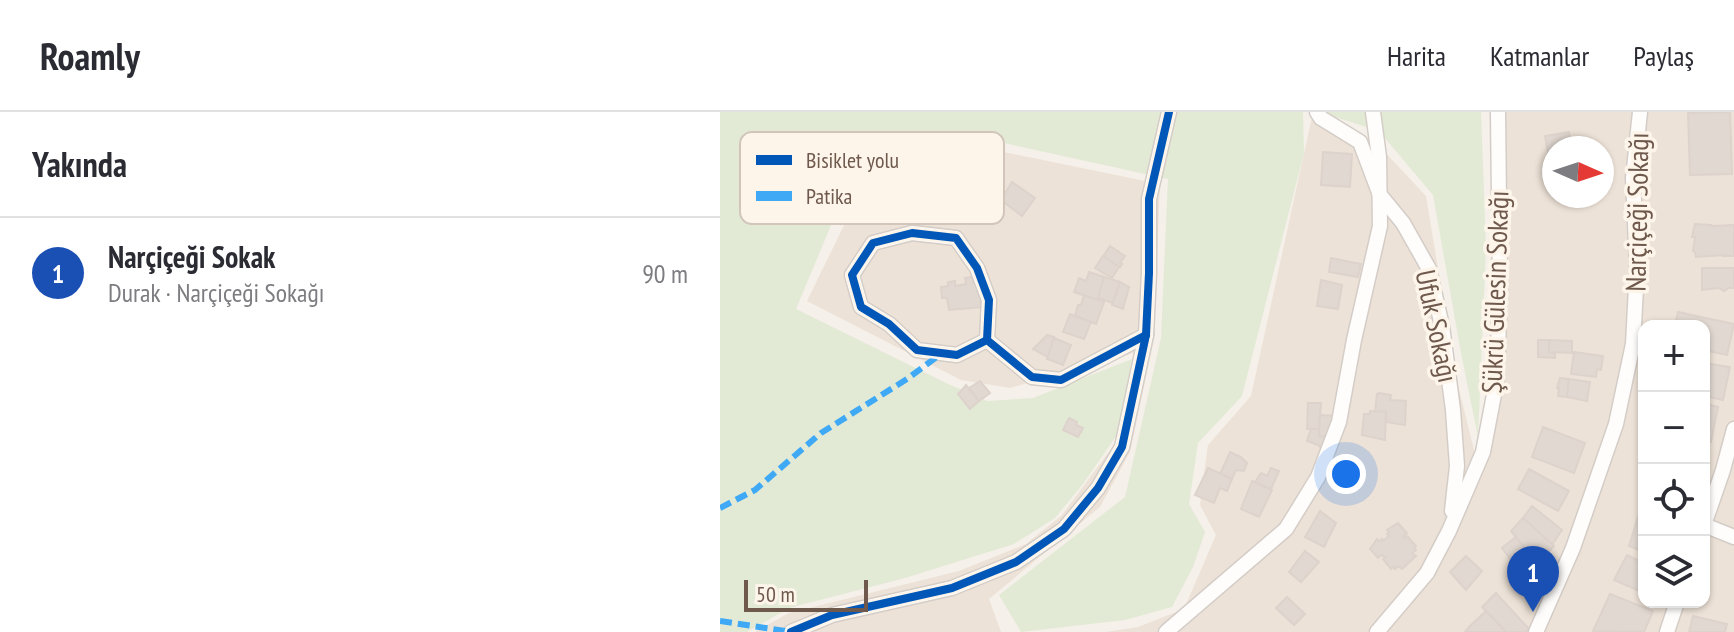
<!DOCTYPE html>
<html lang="tr">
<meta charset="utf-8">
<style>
body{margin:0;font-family:"PT Sans Narrow",sans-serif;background:#f7f7f7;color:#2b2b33}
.controls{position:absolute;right:24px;bottom:24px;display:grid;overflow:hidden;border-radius:16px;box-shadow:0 2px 6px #0004}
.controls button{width:72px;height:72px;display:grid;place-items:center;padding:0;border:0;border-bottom:2px solid #e1e1e2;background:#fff;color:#2b2b33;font:40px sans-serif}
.compass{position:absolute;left:822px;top:24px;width:72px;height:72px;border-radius:50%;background:#fff;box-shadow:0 2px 6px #0004;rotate:93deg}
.scale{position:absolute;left:24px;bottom:20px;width:124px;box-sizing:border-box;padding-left:8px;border:4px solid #6f584c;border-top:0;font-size:22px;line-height:28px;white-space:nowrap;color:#6f584c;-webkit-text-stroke:6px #fdf5ea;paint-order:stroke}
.you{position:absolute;left:626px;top:362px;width:28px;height:28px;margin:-20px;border:6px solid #fff;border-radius:50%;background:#1a73e8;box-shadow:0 0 0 12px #1a73e833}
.badge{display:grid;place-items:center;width:52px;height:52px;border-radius:50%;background:#db2777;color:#fff;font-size:26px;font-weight:700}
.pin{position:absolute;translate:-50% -66px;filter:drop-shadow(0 2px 4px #0008)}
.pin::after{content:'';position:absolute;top:42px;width:28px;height:24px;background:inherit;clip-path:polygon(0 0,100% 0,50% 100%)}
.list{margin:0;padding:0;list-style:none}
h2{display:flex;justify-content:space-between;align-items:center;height:104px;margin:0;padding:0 32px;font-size:34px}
h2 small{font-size:26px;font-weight:400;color:#7c7c81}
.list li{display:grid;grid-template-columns:52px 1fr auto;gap:24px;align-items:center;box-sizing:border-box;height:112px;padding:0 32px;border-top:2px solid #e1e1e2}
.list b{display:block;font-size:30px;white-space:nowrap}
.list p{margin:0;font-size:26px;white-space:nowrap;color:#7c7c81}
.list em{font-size:26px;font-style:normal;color:#7c7c81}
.icon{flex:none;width:44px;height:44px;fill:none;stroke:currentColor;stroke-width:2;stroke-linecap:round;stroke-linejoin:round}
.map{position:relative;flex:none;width:1014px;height:520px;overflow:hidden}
header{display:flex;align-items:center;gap:48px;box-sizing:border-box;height:112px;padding:0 40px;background:#fff;border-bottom:2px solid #e1e1e2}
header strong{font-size:38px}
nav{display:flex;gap:44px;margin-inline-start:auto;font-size:28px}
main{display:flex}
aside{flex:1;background:#fff}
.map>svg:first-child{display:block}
</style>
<header>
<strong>Roamly</strong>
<nav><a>Harita</a><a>Katmanlar</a><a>Paylaş</a></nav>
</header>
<main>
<aside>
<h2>Yakında<small></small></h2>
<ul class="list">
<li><span class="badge" style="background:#1a4fb4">1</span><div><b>Narçiçeği Sokak</b><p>Durak · Narçiçeği Sokağı</p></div><em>90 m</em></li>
</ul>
</aside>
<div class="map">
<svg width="1014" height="520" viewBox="0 0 1014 520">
<rect width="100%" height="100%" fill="#f5f0e9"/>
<!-- residential -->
<g fill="#ede2d7" fill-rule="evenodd">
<path d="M770 0H1014V520H386L418 515 464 497 496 423 480 393 488 333 531 284 592 5 661 36 706 84 736 265 756 346 769 273 772 61ZM834 36H882V84H834ZM924 214H984V490H924Z"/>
<polygon points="254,34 440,72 434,227 410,340 380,395 269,487 281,520 35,520 69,501 239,459 306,432 342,403 402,322 417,240 290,276 241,268 87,189 134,93 189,80"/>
</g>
<!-- green -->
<g fill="#e2ead5">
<polygon points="0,0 583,0 584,41 522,284 478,331 469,392 485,420 473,455 452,495 405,508 301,520 279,483 405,385 441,226 448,67 252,24 171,76 124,82 76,197 226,271 267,289 313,286 412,247 401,317 363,372 335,406 294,432 185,466 69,496 27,520 0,520"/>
<polygon points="599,0 761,0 766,136 758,325 741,241 713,83 659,19"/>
</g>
<!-- building -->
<g fill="#e1d8d1" stroke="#ddd3cc" stroke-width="2">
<polygon points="1010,0 1012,62 970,63 968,1"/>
<polygon points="849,20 852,36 834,36 833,67 825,24"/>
<polygon points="603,40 632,42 630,75 601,73"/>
<polygon points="292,70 315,86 302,104 281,88"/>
<polygon points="975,112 991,113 991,114 1014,113 1014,144 1004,144 1005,143 976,145 975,140 973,139 975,125 972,125"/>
<polygon points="390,134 405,144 400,151 402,152 400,155 383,145"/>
<polygon points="383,144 399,155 392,166 375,156"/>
<polygon points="611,146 641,152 638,165 609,160"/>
<polygon points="982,156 1014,156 1014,176 1009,176 1004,179 999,176 982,178"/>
<polygon points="369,160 384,165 378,188 354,180 359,166 366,169"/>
<polygon points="252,165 253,171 258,170 262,195 229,198 227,186 222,186 221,175 228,174 228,170 235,169 235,174 246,172 245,166"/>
<polygon points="384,165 400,170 393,191 378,186"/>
<polygon points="601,168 622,173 618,197 597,194"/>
<polygon points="400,170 409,175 403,197 392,193"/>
<polygon points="364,183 384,190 376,212 355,204 358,193 361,193"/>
<polygon points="958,200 1014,212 1007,243 984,238 984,214 955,214"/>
<polygon points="350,202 371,210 364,227 343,220"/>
<polygon points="327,223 334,225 328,245 313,237"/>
<polygon points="334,226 351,233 343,253 327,247"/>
<polygon points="818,228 829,228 829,240 835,241 835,246 818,245"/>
<polygon points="829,228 852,229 852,241 829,240"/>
<polygon points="854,240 883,244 881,258 877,257 876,265 851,262"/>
<polygon points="984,251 1010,255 1003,288 984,284"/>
<polygon points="840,266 849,267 847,285 838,284 839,276 837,276"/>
<polygon points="849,267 870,270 867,289 847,285"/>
<polygon points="260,269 270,281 259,289 249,276"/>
<polygon points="246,273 259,289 250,297 238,282"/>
<polygon points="659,281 671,283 670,288 686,289 685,313 666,310 666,300 655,300 657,282"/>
<polygon points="588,291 601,291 599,317 587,317"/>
<polygon points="984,291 998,295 991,330 984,328"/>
<polygon points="650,299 666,300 665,328 642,323 644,302 650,302"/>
<polygon points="600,303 616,304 608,325 599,324"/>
<polygon points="349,306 357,310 356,313 363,316 358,325 343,318"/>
<polygon points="823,315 865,331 854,361 812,345"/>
<polygon points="591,317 599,317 599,324 608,325 610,338 601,336 598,333 587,329"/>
<polygon points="510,340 521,345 527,351 524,359 516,358 512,367 500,362"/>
<polygon points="488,356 512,367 507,379 500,376 494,391 475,383"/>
<polygon points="551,356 559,359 551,377 535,370 541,361 547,364"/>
<polygon points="809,357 849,379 838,399 798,377"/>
<polygon points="532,369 552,378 539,405 521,397"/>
<polygon points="812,394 842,418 832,433 803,406"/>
<polygon points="600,399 616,411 604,435 585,425"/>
<polygon points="918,405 924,408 924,440 909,434"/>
<polygon points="803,406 834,434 817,451 791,419"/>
<polygon points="678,411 687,421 683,424 685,426 687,424 696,434 694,436 696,438 692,441 696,444 682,457 678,454 675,457 673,455 671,457 663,447 665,445 662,443 658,446 650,437 657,427 659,429 662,427 663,429 669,424 667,422 669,420 667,418"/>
<polygon points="796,425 815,449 800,460 782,436"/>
<polygon points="585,439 599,450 581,470 569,460"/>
<polygon points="907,443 923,451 924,448 924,481 894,468"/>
<polygon points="746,444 762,459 746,478 730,460"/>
<polygon points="776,481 809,517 806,520 786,520 762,495"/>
<polygon points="890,482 933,499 924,520 873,519"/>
<polygon points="567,485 585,502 574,513 556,496"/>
<polygon points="766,499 786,520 745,520 749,515"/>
<polygon points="973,504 1007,512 1005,520 969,520"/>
</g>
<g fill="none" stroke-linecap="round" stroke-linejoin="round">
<!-- street casing -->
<g stroke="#d4cdc7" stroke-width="17">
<g id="street">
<polyline points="597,0 601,6 640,30 660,83 683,111 709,157 722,214 733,298 737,354 732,399"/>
<polyline points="267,228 237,243 197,238 169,212 141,195 132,163 153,131 192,121 236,126 257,156 269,188 267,228 312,265 341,268 426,223"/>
<polyline points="1014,317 1003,358 984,413 1014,425"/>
<polyline points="71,520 112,503 232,476 296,450 344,417 378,376 402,335 426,223 429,161 429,87 449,0"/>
<polyline points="446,520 566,417 598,365 619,310 634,228 660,114 659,45 653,0"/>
<polyline points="657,520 707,461 729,419 763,340 777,267 780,177 778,0"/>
<polyline points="816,520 853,436 896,312 913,232 917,156 913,66 920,0"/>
<polyline points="947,520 957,490"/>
</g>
</g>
<!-- street -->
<use href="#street" stroke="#fefdfc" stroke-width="14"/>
<!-- quiet -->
<g stroke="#3fa9f5" stroke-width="6" stroke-dasharray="12 6" stroke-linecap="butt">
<polyline points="0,396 35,378 101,321 187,267 222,241"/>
<polyline points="0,509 72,520"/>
</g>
<!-- cycleway casing -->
<g stroke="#fdf5ea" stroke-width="13">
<g id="cycleway">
<polyline points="267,228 237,243 197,238 169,212 141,195 132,163 153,131 192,121 236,126 257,156 269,188 267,228 312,265 341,268 426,223"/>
<polyline points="71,520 112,503 232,476 296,450 344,417 378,376 402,335 426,223 429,161 429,87 449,0"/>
</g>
</g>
<!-- cycleway -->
<use href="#cycleway" stroke="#0057b8" stroke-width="8"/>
</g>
<g text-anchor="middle" stroke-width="7" stroke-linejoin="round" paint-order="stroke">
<!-- street labels -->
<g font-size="28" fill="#6f584c" stroke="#fdf5ea">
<text transform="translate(917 100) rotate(-89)" y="10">Narçiçeği Sokağı</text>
<text transform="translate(775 180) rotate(-88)" y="10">Şükrü Gülesin Sokağı</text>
<text transform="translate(717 214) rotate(78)" y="10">Ufuk Sokağı</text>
</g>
</g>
<!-- legend -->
<rect x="20" y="20" width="264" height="92" rx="12" fill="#fdf5ea" stroke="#d2c6bb" stroke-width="2"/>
<rect x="36" y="43" width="36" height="10" fill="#0057b8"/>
<rect x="36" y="79" width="36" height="10" fill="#3fa9f5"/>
<g font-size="22" fill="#6f584c">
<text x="86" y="56">Bisiklet yolu</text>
<text x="86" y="92">Patika</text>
</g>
</svg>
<div class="controls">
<button>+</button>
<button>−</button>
<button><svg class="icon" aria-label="locate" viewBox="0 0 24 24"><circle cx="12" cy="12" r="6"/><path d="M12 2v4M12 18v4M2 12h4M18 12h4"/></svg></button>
<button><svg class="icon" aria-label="layers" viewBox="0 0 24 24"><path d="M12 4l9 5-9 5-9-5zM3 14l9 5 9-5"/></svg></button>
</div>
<svg class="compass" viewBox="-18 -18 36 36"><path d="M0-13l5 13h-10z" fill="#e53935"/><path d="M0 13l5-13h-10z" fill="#7c7c81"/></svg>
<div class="scale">50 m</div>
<div class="you"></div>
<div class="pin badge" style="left:813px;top:500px;background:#1a4fb4">1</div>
</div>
</main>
